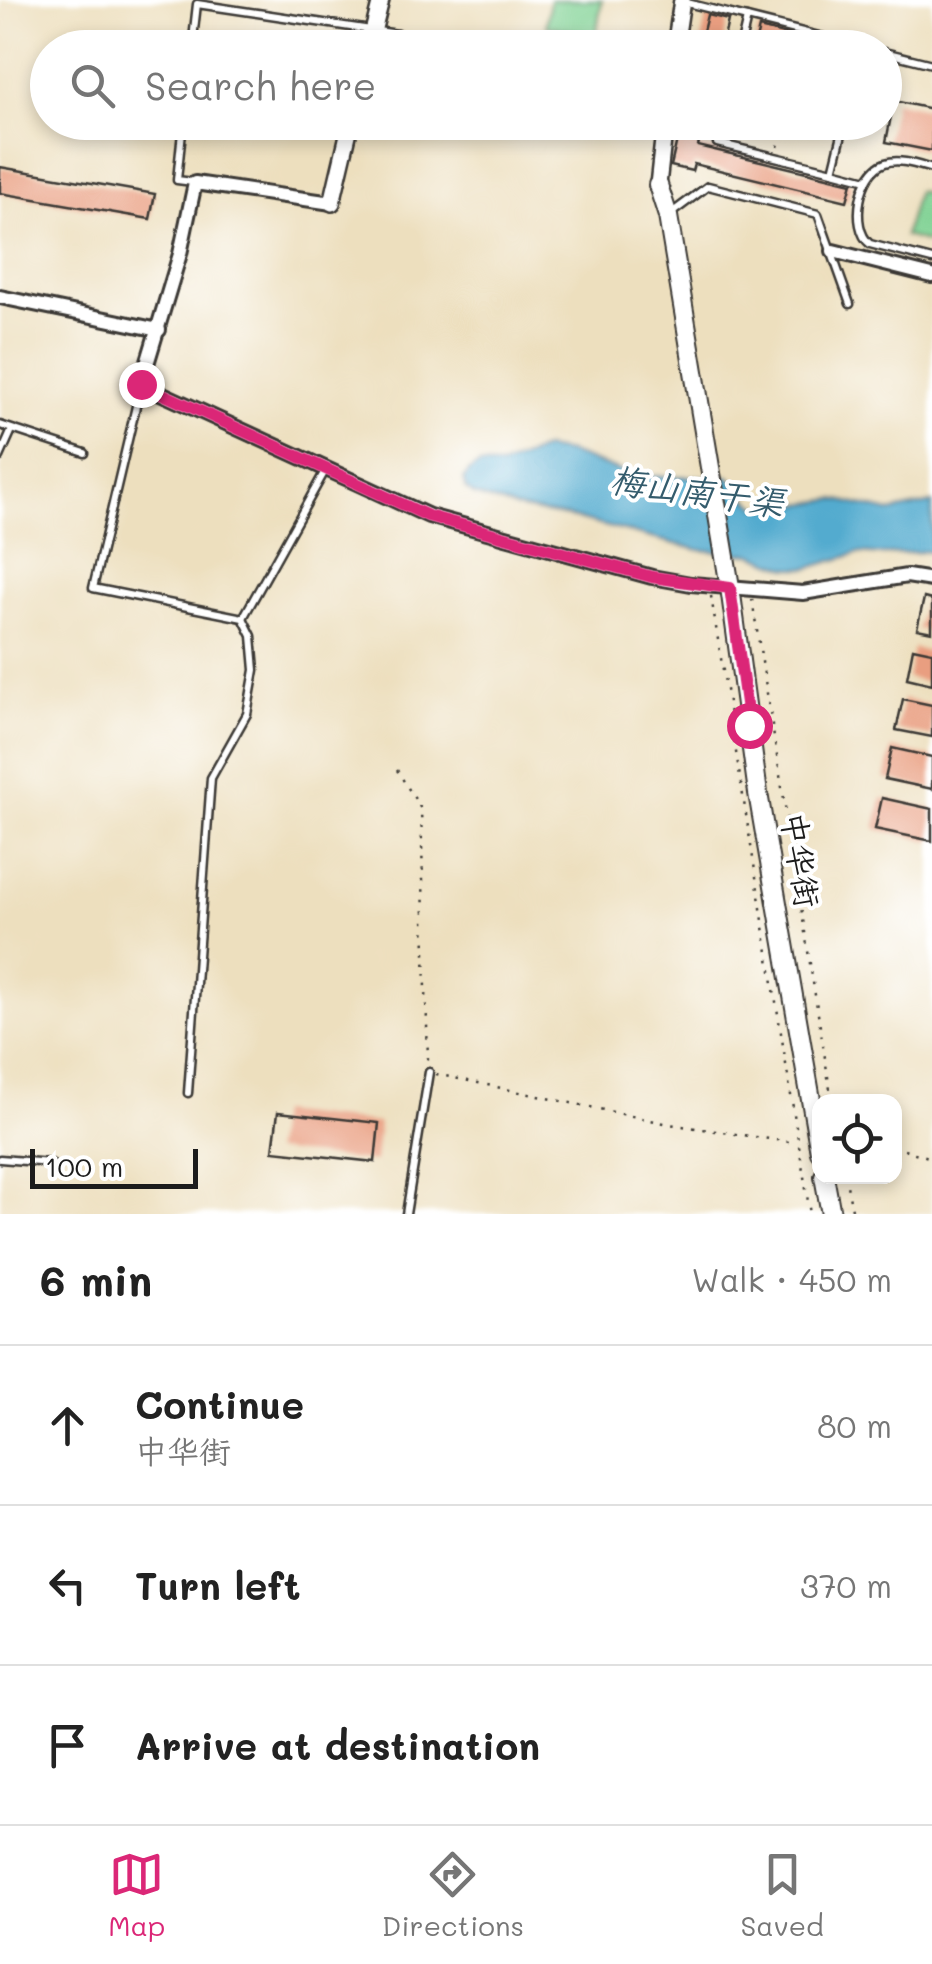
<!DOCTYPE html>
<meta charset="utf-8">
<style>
body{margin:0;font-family:Mali,"LXGW WenKai TC",sans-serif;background:#f6f6f6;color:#222}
.controls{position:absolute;right:30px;bottom:30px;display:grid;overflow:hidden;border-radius:20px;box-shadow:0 5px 15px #0003}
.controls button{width:90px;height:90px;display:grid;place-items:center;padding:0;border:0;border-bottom:2px solid #e0e0e0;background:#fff;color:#222;font:50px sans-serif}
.scale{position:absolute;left:30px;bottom:25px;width:168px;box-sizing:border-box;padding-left:10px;border:5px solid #1c1c1c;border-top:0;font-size:28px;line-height:35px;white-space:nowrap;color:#1c1c1c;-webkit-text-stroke:8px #fff;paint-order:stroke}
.stop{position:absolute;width:30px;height:30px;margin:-22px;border:8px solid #db2777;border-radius:50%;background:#fff}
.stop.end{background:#db2777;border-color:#fff;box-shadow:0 2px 10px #0008}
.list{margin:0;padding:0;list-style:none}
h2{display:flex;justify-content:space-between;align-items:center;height:130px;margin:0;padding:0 40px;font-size:42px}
h2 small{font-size:32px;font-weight:400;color:#767676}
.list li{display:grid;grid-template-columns:65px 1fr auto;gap:30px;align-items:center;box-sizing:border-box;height:160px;padding:0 40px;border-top:2px solid #e0e0e0}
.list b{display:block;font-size:38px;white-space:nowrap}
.list p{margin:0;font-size:32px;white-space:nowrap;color:#767676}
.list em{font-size:32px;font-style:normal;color:#767676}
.icon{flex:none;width:55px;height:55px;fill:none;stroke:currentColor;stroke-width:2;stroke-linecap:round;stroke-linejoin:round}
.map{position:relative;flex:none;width:932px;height:1214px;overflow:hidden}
.search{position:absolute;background:#fff;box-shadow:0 5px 15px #0003;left:30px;right:30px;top:30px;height:110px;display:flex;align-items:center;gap:25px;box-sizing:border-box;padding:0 35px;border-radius:55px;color:#767676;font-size:38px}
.sheet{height:610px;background:#fff}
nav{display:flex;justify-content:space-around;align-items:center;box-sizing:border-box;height:140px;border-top:2px solid #e0e0e0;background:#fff;font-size:28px;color:#767676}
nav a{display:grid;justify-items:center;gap:5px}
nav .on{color:#db2777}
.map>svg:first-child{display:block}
</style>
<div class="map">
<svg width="932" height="1214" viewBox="0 0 932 1214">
<rect width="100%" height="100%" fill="#fff"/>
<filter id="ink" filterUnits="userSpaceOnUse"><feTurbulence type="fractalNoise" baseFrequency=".01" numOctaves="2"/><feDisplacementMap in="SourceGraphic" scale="20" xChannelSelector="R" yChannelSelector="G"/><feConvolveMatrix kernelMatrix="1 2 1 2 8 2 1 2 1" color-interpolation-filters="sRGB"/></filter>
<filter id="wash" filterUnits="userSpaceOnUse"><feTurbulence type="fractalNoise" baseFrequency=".0048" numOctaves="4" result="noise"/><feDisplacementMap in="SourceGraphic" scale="40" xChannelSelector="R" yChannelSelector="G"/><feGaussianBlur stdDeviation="2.25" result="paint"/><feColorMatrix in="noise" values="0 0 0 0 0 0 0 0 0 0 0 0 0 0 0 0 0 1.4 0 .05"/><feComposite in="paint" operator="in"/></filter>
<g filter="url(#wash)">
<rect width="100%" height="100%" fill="#eddfbe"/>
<!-- green -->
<g fill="#7fd193" stroke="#4e7658" stroke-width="2.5">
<polygon points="550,0 602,0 596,35 546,26"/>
<polygon points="917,191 932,195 932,244 904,236"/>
</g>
<!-- water -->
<polygon fill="#52abcf" stroke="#376476" stroke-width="2.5" points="543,449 569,453 634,476 730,477 739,492 759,507 776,508 835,499 890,512 932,503 932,551 882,555 859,553 809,568 788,568 752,554 699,550 569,517 515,508 474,495 466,489 464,479 469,471 480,465 501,467"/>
<g id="blocks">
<!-- building -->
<g fill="#e99e80">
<polygon points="707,15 728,20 722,48 699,48"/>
<polygon points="759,28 828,45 828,48 779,48 766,44 765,48 754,48"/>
<polygon points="894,101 932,109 932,151 886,142"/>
<polygon points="681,122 704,122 698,146 852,183 847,201 694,164 692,171 671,166"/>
<polygon points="0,167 155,194 150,219 0,193"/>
<polygon points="924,598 932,600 932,632 917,629"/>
<polygon points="913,648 932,652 932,684 907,678"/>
<polygon points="903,699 932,705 932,737 896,730"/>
<polygon points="892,748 932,757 932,789 885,779"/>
<polygon points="882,798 932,809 932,841 875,829"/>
<polygon points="278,1112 379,1123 375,1162 273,1151"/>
</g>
</g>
</g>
<g filter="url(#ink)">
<use href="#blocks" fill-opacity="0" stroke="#3b3934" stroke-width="2.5"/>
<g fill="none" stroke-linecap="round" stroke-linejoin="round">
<!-- service casing -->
<g stroke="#3b3934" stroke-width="11">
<g id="service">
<polyline points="683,2 867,48"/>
<polyline points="192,48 197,4 491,48"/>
<polyline points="740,48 747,18"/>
<polyline points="884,52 932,64"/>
<polyline points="183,122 177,180 193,182"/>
<polyline points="722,122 717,143 833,171 845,122"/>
<path d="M932 169C918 165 900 158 885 163 860 171 849 227 870 244L932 260"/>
<polyline points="833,171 867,180"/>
<polyline points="669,215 708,186 818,214 850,304"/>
<polyline points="141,385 93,588 243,618 252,636 255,670 247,714 211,778 188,1093"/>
<polyline points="0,425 85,453"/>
<polyline points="0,457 12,430"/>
<polyline points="243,618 325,471"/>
<polyline points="0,1159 51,1163"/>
<polyline points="406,1214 429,1072"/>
</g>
</g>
<!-- minor casing -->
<g stroke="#3b3934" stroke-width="18">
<g id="minor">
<polyline points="332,203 195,183 180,254 141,384 429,516 652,577 691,584 803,593 907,576 932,580"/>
<polyline points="833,251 932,276"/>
<polyline points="0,297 159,330"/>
</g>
</g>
<!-- tertiary casing -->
<g stroke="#3b3934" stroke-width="20">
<g id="tertiary">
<polyline points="369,48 381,0"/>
<polyline points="675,48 682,0"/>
<polyline points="658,185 665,122"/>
<polyline points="332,203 351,122"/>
</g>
</g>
<!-- secondary casing -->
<g stroke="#3b3934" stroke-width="22">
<g id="secondary">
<polyline points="658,185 668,216 730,587 758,793 820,1152"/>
<polyline points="824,1176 831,1214"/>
</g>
</g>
<!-- path -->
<g stroke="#3b3934" stroke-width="2.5" stroke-dasharray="2.5 8" stroke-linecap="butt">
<polyline points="781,122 790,125 796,122"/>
<polyline points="778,147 784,124"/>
<polyline points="711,596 810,1214"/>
<polyline points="752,599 832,1102"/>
<polyline points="397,770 421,809 428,1061"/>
<polyline points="436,1074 669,1124 796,1143"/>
<polyline points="894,1147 932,1158"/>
<polyline points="845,1176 853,1214"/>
</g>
<!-- service -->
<use href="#service" stroke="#fff" stroke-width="6"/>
<!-- minor -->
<use href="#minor" stroke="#fff" stroke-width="12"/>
<!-- tertiary -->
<use href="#tertiary" stroke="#fff" stroke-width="15"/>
<!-- secondary -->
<use href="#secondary" stroke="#fff" stroke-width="18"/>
</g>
</g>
<g fill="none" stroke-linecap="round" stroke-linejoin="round" filter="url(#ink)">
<!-- route -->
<polyline stroke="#db2777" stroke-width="12" points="141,384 428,516 652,577 730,588 749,725"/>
</g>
<g text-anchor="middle" stroke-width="8" stroke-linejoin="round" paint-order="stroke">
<!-- street labels -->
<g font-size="32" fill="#1c1c1c" stroke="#fff">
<text transform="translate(800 860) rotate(81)" y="11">中华街</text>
</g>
<!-- water labels -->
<g font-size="35" font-style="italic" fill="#345c6d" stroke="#fff">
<text transform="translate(697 492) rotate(8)" y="12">梅山南干渠</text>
</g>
</g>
</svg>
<div class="controls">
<button><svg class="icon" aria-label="locate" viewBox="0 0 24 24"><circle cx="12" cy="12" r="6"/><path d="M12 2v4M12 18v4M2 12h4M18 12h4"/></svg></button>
</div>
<div class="scale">100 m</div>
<div class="stop" style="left:749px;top:725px"></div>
<div class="stop end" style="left:141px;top:384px"></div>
<div class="search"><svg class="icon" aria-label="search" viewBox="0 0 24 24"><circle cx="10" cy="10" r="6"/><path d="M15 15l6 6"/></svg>Search here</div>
</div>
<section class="sheet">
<h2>6 min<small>Walk · 450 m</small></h2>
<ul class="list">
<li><svg class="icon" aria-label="ahead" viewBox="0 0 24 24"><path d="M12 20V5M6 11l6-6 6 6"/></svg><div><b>Continue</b><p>中华街</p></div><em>80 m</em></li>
<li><svg class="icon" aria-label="left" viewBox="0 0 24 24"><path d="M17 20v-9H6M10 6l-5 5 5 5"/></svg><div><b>Turn left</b></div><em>370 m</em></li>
<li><svg class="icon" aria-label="arrive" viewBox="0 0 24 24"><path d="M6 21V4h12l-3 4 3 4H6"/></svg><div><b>Arrive at destination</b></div></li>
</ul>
</section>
<nav>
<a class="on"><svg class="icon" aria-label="map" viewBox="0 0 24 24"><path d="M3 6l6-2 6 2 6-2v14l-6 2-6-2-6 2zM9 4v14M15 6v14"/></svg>Map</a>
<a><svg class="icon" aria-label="directions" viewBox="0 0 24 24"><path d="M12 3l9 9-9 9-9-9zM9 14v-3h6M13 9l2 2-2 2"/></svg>Directions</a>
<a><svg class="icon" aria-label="saved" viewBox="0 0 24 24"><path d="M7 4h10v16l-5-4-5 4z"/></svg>Saved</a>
</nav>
